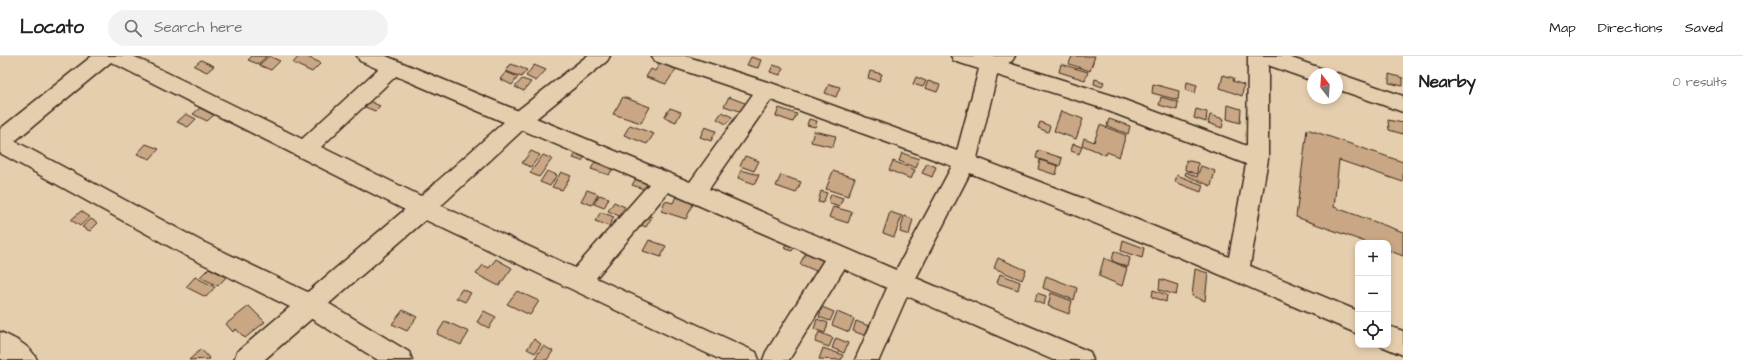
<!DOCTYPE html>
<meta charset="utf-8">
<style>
body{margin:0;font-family:"Architects Daughter",sans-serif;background:#f2f2f2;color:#222}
.controls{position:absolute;right:12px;bottom:12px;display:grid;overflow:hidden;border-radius:8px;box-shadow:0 2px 6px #0003}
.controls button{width:36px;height:36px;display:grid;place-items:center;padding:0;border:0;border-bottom:1px solid #e0e0e0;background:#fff;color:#222;font:20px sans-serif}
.compass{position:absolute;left:1307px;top:12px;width:36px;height:36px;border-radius:50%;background:#fff;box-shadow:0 2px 6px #0003;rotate:343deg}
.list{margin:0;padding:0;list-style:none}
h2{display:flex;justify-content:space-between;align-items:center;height:52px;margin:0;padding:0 16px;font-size:17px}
h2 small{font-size:13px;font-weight:400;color:#767676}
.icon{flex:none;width:22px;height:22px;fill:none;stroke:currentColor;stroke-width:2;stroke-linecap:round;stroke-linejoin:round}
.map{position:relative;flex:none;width:1403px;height:304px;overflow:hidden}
header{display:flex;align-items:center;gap:24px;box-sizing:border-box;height:56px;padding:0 20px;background:#fff;border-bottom:1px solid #e0e0e0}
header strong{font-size:19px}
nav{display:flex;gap:22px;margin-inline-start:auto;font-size:14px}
.search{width:280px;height:36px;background:#f2f2f2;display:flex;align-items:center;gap:10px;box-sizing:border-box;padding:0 14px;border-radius:22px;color:#767676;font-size:15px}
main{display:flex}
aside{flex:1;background:#fff}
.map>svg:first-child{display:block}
</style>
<header>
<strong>Locato</strong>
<div class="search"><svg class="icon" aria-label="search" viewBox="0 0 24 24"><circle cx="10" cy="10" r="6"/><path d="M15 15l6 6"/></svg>Search here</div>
<nav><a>Map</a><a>Directions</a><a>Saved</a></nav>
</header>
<main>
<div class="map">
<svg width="1403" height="304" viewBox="0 0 1403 304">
<rect width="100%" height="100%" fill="#e5ceae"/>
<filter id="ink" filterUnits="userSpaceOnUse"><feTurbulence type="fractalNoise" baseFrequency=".025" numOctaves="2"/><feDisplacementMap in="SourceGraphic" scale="8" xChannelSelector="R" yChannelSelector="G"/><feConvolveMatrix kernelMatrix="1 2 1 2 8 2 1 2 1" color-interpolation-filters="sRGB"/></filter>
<g filter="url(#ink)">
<!-- building -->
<g fill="#c9a684" stroke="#3b2a1e">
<polygon points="252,0 267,0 258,8 248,4"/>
<polygon points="269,0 280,5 271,14 259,9"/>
<polygon points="299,0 305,0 321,7 312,16 293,7"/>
<polygon points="1072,0 1095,0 1090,15 1069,8"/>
<polygon points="751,1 761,4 758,12 747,9"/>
<polygon points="201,4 214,10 207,16 194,10"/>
<polygon points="660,7 676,13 666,28 646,21 651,13 655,15"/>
<polygon points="511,8 527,14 521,21 506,15"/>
<polygon points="1061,8 1088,16 1085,24 1059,16"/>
<polygon points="534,9 546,14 536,25 526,20"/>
<polygon points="773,9 783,12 780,19 770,16"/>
<polygon points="870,15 882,18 879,25 868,22"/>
<polygon points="506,16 518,21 512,29 500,23"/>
<polygon points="1389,18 1403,22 1403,30 1389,27"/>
<polygon points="1223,19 1234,22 1233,25 1244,29 1242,40 1220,32"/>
<polygon points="916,21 926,25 923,31 913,28"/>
<polygon points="522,23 531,26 524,35 515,31"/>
<polygon points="1095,23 1104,26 1102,31 1094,28"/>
<polygon points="928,25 940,29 937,36 925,32"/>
<polygon points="1187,26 1197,29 1195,37 1186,34"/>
<polygon points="829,28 840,31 836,41 825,37"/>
<polygon points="1153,28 1179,35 1178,44 1152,37"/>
<polygon points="623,41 650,51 641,67 613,58"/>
<polygon points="729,41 750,49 746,57 724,50"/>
<polygon points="1161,41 1178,46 1177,54 1159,49"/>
<polygon points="369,45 380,50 375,55 365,51"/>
<polygon points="1228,49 1241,53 1240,67 1227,63"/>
<polygon points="200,52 214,59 207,65 193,58"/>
<polygon points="670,52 681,56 676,66 664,61"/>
<polygon points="779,52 797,58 793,66 776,60"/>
<polygon points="1196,53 1207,56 1206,66 1194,62"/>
<polygon points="1061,55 1083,63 1076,83 1054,75"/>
<polygon points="722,56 732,61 726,68 717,63"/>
<polygon points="186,58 196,63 188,71 177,66"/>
<polygon points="1210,59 1224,63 1222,72 1208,67"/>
<polygon points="809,63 817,65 815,71 807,69"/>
<polygon points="1109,63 1130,70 1128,78 1107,70"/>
<polygon points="1388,64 1403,67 1403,78 1389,74"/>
<polygon points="1040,66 1050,70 1048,76 1038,72"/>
<polygon points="630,69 654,78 647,88 624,79"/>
<polygon points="1100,69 1126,79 1119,101 1107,96 1106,99 1082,89 1084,82 1094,86"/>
<polygon points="705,71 716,75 711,85 700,81"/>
<polygon points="1307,73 1403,106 1403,126 1339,104 1334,151 1403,176 1403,200 1388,194 1388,187 1368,187 1296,161"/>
<polygon points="814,75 836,80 833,91 811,86"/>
<polygon points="146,88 159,93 150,103 137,98"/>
<polygon points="1073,88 1082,91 1079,98 1071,95"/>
<polygon points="1038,94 1062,102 1060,110 1036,102"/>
<polygon points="531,95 540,99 531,111 522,107"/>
<polygon points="577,96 586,99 582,105 573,102"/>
<polygon points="902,97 919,103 916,112 899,105"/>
<polygon points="543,99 552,103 539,121 530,117"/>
<polygon points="745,100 759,105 754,115 740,110"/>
<polygon points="596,104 614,110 609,119 591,113"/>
<polygon points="1040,104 1058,110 1056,119 1038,113"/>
<polygon points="1186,104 1198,107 1197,118 1185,114"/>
<polygon points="893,105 915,114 911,123 889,114"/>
<polygon points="927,107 936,111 932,121 922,117"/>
<polygon points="1201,110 1215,115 1211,130 1185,119 1186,116 1197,121"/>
<polygon points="741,114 759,119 755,128 738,122"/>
<polygon points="547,115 557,119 550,130 540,126"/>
<polygon points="833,115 855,122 848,140 826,133"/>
<polygon points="561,116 571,120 562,134 552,131"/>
<polygon points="781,119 801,126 796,137 776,130"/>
<polygon points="1177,119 1203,129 1201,136 1175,126"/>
<polygon points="637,121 654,127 649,135 632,129"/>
<polygon points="587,134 598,138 592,149 581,145"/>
<polygon points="821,135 827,137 823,147 818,146"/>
<polygon points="677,138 695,144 686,163 661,155 665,145 673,147"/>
<polygon points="831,138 843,142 839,151 828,147"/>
<polygon points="599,139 609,142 604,152 594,148"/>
<polygon points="614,146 625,151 619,160 608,155"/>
<polygon points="833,151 852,156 848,167 829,161"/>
<polygon points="81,155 90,161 80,170 71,164"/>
<polygon points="601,156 614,161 609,170 595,165"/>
<polygon points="640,156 652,161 646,171 635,167"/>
<polygon points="890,156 902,160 894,181 883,177"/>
<polygon points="904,160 913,163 909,179 900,176"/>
<polygon points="91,163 98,167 90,175 82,171"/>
<polygon points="788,183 797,186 792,195 784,192"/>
<polygon points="649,184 666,190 661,201 643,195"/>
<polygon points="1123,184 1144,192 1142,202 1121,195"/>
<polygon points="808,192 831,202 823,218 800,208"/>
<polygon points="1114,195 1130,202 1128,211 1112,205"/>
<polygon points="998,202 1026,214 1022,224 994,212"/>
<polygon points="1104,202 1127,212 1122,230 1099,220"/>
<polygon points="496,203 512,212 499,230 476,218 483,209 489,212"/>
<polygon points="209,212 226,221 218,230 200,221"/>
<polygon points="1195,213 1208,217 1205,245 1192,240"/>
<polygon points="1000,218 1020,226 1018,234 997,227"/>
<polygon points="1046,220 1077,232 1074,244 1043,232"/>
<polygon points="195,221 215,231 206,241 186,231"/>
<polygon points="1160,223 1178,229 1176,239 1159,234"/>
<polygon points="462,233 471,237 465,246 456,242"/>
<polygon points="1153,234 1167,239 1166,246 1152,241"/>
<polygon points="517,235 539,245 530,259 507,248"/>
<polygon points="1037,237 1046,240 1044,249 1035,245"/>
<polygon points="1051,237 1072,245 1069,258 1048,250"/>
<polygon points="249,250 265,266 245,282 236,273 233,276 226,268"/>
<polygon points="822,251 834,256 830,265 819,261"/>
<polygon points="403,254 417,261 407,275 392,268"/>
<polygon points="484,255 496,261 489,272 477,266"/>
<polygon points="837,256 854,263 849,276 832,269"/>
<polygon points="817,263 828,267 825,277 814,273"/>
<polygon points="445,265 469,276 461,289 437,278"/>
<polygon points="856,265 869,270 866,280 853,275"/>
<polygon points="819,276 833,282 829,291 815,286"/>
<polygon points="836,282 848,287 844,297 832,292"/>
<polygon points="534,283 541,288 535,297 527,293"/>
<polygon points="543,290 553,295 547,304 538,304 535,302"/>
<polygon points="823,292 843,299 841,304 819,303"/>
<polygon points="201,293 210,303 189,304"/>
</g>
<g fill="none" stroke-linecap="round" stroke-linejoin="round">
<!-- minor casing -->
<g stroke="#3b2a1e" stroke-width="3">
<g id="minor">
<path d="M92 0H133L302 83 378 13 360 5 357 0H386L690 126 753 38 655 5 652 0H685L774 28 957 95 979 13 954 5 951 0H1015L1012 5 1008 7 1111 39 1247 90 1248 0H1286L1323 13 1326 18H1313V25L1268 9V103L1250 210 1358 255V278L1179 201 970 117 916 222 1090 296 1093 304H1053L907 240 879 304H855L887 232 844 213 789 304H763L766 296 824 204 668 136 596 222 756 296 759 304H721L415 159 111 6 15 85 201 185 318 241 409 296 412 304H378L302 257 185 199 0 97V73ZM997 19 1098 51 1246 108 1229 201 1108 152 977 102ZM396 20 649 128 575 212 431 145 321 91ZM771 44 952 110 896 214 709 133Z"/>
<polygon points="1337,17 1403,40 1403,56 1337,33 1337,18 1335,18"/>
<polygon points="1388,270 1403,275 1403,299 1379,289 1388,289"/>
<path d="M0 276C14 282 31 290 37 304H3L0 302Z"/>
</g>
</g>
<!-- tertiary casing -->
<g stroke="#3b2a1e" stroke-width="3">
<polygon id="tertiary" points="587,0 610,0 607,5 527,70 431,159 264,304 234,304 237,296 415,145 513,58"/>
</g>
<!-- minor -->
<use href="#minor" fill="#e5ceae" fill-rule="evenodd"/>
<!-- tertiary -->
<use href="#tertiary" fill="#e5ceae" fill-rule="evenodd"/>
</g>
</g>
</svg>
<div class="controls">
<button>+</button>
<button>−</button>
<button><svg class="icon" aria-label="locate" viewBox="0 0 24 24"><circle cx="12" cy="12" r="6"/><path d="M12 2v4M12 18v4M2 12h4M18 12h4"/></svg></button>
</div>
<svg class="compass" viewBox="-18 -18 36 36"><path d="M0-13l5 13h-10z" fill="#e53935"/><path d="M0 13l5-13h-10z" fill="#767676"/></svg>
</div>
<aside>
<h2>Nearby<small>0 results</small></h2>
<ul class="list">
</ul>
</aside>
</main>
